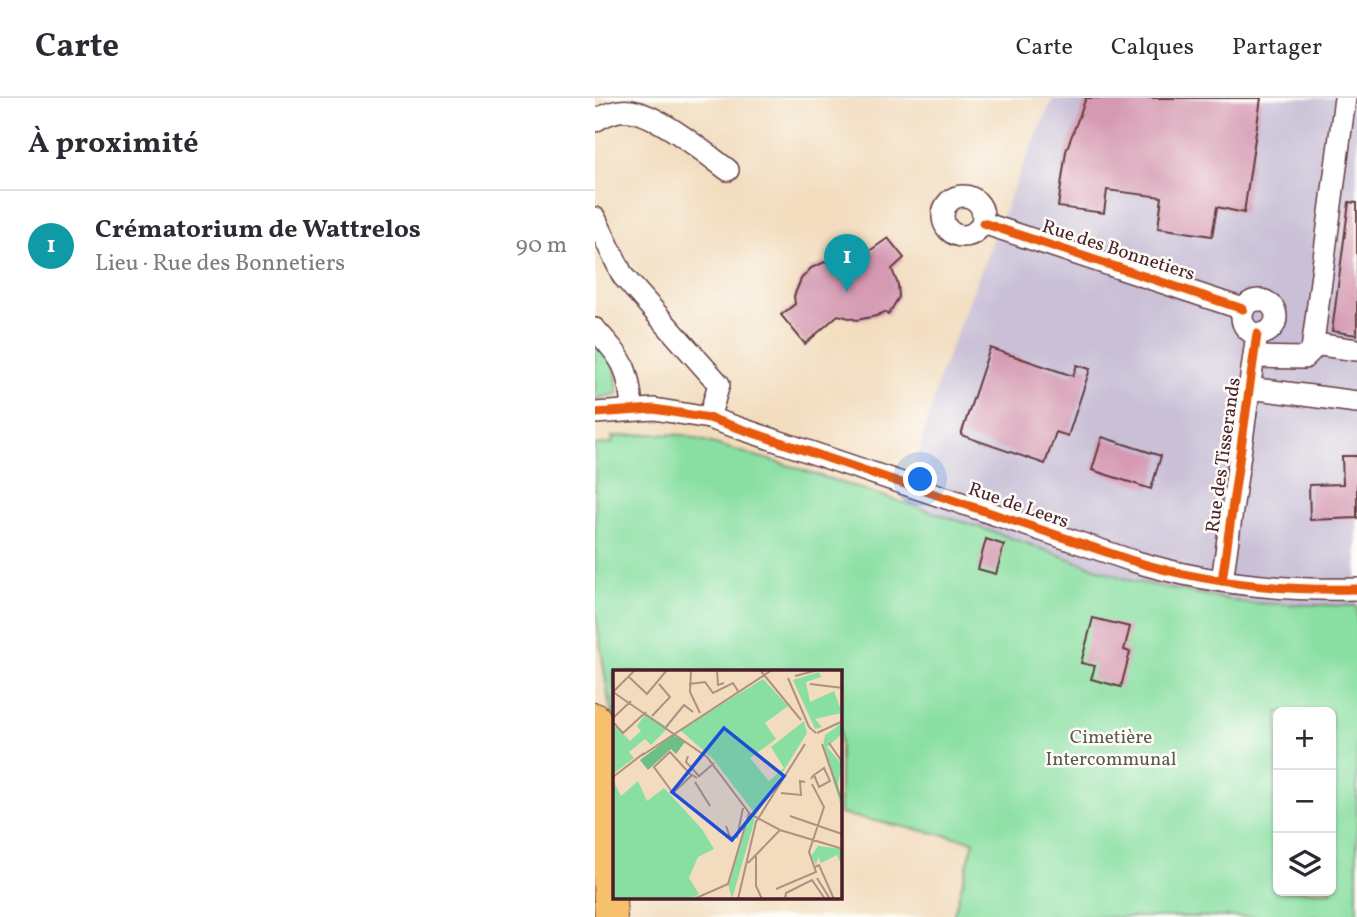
<!DOCTYPE html>
<html lang="fr">
<meta charset="utf-8">
<style>
body{margin:0;font-family:Vollkorn,serif;background:#f7f7f7;color:#2b2b33}
.controls{position:absolute;right:21px;bottom:21px;display:grid;overflow:hidden;border-radius:10px;box-shadow:0 2px 5px #0004}
.controls button{width:63px;height:63px;display:grid;place-items:center;padding:0;border:0;border-bottom:2px solid #e1e1e2;background:#fff;color:#2b2b33;font:35px sans-serif}
.you{position:absolute;left:326px;top:382px;width:24px;height:24px;margin:-18px;border:5px solid #fff;border-radius:50%;background:#1a73e8;box-shadow:0 0 0 10px #1a73e833}
.badge{display:grid;place-items:center;width:46px;height:46px;border-radius:50%;background:#d93025;color:#fff;font-size:23px;font-weight:700}
.pin{position:absolute;translate:-50% -58px;filter:drop-shadow(0 2px 4px #0008)}
.pin::after{content:'';position:absolute;top:37px;width:24px;height:21px;background:inherit;clip-path:polygon(0 0,100% 0,50% 100%)}
.list{margin:0;padding:0;list-style:none}
h2{display:flex;justify-content:space-between;align-items:center;height:91px;margin:0;padding:0 28px;font-size:30px}
h2 small{font-size:23px;font-weight:400;color:#7c7c81}
.list li{display:grid;grid-template-columns:46px 1fr auto;gap:21px;align-items:center;box-sizing:border-box;height:112px;padding:0 28px;border-top:2px solid #e1e1e2}
.list b{display:block;font-size:26px;white-space:nowrap}
.list p{margin:0;font-size:23px;white-space:nowrap;color:#7c7c81}
.list em{font-size:23px;font-style:normal;color:#7c7c81}
.icon{flex:none;width:38px;height:38px;fill:none;stroke:currentColor;stroke-width:2;stroke-linecap:round;stroke-linejoin:round}
.map{position:relative;flex:none;width:762px;height:819px;overflow:hidden}
header{display:flex;align-items:center;gap:42px;box-sizing:border-box;height:98px;padding:0 35px;background:#fff;border-bottom:2px solid #e1e1e2}
header strong{font-size:33px}
nav{display:flex;gap:38px;margin-inline-start:auto;font-size:24px}
main{display:flex}
aside{flex:1;background:#fff}
.map>svg:first-child{display:block}
</style>
<header>
<strong>Carte</strong>
<nav><a>Carte</a><a>Calques</a><a>Partager</a></nav>
</header>
<main>
<aside>
<h2>À proximité<small></small></h2>
<ul class="list">
<li><span class="badge" style="background:#0f9aa8">1</span><div><b>Crématorium de Wattrelos</b><p>Lieu · Rue des Bonnetiers</p></div><em>90 m</em></li>
</ul>
</aside>
<div class="map">
<svg width="762" height="819" viewBox="0 0 762 819">
<rect width="100%" height="100%" fill="#fdfcf7"/>
<filter id="ink" filterUnits="userSpaceOnUse"><feTurbulence type="fractalNoise" baseFrequency=".0143" numOctaves="2"/><feDisplacementMap in="SourceGraphic" scale="14" xChannelSelector="R" yChannelSelector="G"/><feConvolveMatrix kernelMatrix="1 2 1 2 8 2 1 2 1" color-interpolation-filters="sRGB"/></filter>
<filter id="wash" filterUnits="userSpaceOnUse"><feTurbulence type="fractalNoise" baseFrequency=".00686" numOctaves="4" result="noise"/><feDisplacementMap in="SourceGraphic" scale="28" xChannelSelector="R" yChannelSelector="G"/><feGaussianBlur stdDeviation="1.57" result="paint"/><feColorMatrix in="noise" values="0 0 0 0 0 0 0 0 0 0 0 0 0 0 0 0 0 1.4 0 .05"/><feComposite in="paint" operator="in"/></filter>
<g filter="url(#wash)">
<rect width="100%" height="100%" fill="#f2dcbd"/>
<!-- industrial -->
<polygon fill="#c9bfd7" points="458,0 762,0 762,508 651,505 536,483 472,459 310,405 345,277 416,96"/>
<!-- green -->
<g fill="#89dfa2" stroke="#6a7f66" stroke-width="2" fill-rule="evenodd">
<path d="M0 244C19 264 23 269 22 296L0 301Z"/>
<path d="M54 336 89 337 195 368 405 436 537 483 651 505 762 508V819H358L379 743 245 716V574H19V637L0 511V347L18 345 17 339ZM683 614H736V793H683Z"/>
</g>
<g id="blocks">
<!-- building -->
<g fill="#d59ab2">
<polygon points="491,0 666,0 649,115 622,109 617,138 563,130 567,99 512,92 509,115 463,109 471,53"/>
<polygon points="754,104 762,105 762,237 737,233"/>
<polygon points="293,140 309,160 297,171 303,187 304,199 293,217 290,214 281,218 262,222 243,217 210,246 186,217 200,206 199,198 206,181 216,170 230,164 242,164 253,168"/>
<polygon points="395,250 478,278 482,267 495,271 473,338 461,334 450,366 366,337"/>
<polygon points="507,339 566,358 556,391 497,372"/>
<polygon points="747,358 762,358 762,420 715,422 714,387 748,386"/>
<polygon points="391,441 409,447 401,476 383,471"/>
<polygon points="498,520 535,529 529,552 535,554 526,589 496,581 500,568 486,565"/>
</g>
</g>
</g>
<g filter="url(#ink)">
<use href="#blocks" fill-opacity="0" stroke="#633b41" stroke-width="2"/>
<g fill="none" stroke-linecap="round" stroke-linejoin="round">
<!-- minor casing -->
<g stroke="#633b41" stroke-width="24">
<g id="minor">
<path d="M0 23C11 16 22 11 36 13 64 17 110 55 133 72"/>
<circle cx="368" cy="118" r="20"/>
<polyline points="0,120 28,178 124,286 114,320"/>
<polyline points="388,125 648,211"/>
<circle cx="664" cy="219" r="17"/>
<path d="M0 231C28 262 34 269 37 311"/>
<polyline points="719,246 762,252"/>
<polyline points="659,259 709,260 717,252 750,0"/>
<polyline points="654,290 762,304"/>
<path d="M0 315 59 311 114 320 535 462C609 485 685 493 762 491"/>
<polyline points="627,483 662,236"/>
</g>
</g>
<!-- highway casing -->
<g stroke="#633b41" stroke-width="34">
<polyline id="highway" points="0,621 11,733 16,819"/>
</g>
<!-- minor -->
<use href="#minor" stroke="#fff" stroke-width="21"/>
<!-- highway -->
<use href="#highway" stroke="#f6c16b" stroke-width="32"/>
<!-- cycleway casing -->
<g stroke="#fdfcf7" stroke-width="13">
<g id="cycleway">
<polyline points="388,125 648,211"/>
<path d="M0 315 59 311 114 320 535 462C609 485 685 493 762 491"/>
<polyline points="627,483 662,236"/>
</g>
</g>
<!-- cycleway -->
<use href="#cycleway" stroke="#e8590c" stroke-width="9"/>
</g>
</g>
<g text-anchor="middle" stroke-width="5" stroke-linejoin="round" paint-order="stroke">
<!-- street labels -->
<g font-size="19" fill="#4a1f2b" stroke="#fdfcf7">
<text transform="translate(524 151) rotate(18)" y="7">Rue des Bonnetiers</text>
<text transform="translate(627 357) rotate(-82)" y="7">Rue des Tisserands</text>
<text transform="translate(424 406) rotate(19)" y="7">Rue de Leers</text>
</g>
<!-- park labels -->
<g font-size="19" fill="#5d594f" stroke="#fdfcf7">
<text x="516" y="645">Cimetière<tspan x="516" dy="22">Intercommunal</tspan></text>
</g>
</g>
<!-- overview -->
<g transform="translate(18 572)">
<rect width="229" height="229" fill="#f2dcbd"/>
<path d="M206 2 208 7 193 12 197 32 221 21 229 43 202 49 209 57 202 59 180 10ZM150 9 175 36 152 53 163 69 137 88 156 111 171 98 158 77 191 51 194 63 143 145 100 89 67 60ZM33 43 55 58 38 75 32 69 16 82 21 88 0 104V59L3 56 17 71 28 61 24 56ZM229 53V64L214 77 229 94 225 114 229 140 210 77 212 65ZM0 110 8 126 25 111 34 131 51 118 89 159 101 179 85 187 76 208 86 224 78 229H0ZM136 145 142 149 119 229 115 213ZM205 176 229 179V196L224 185 208 193 205 187 203 195 198 186Z" fill="#89dfa2"/>
<path d="M60 65 72 72 63 84 58 79 35 100 27 90Z" fill="#6ebe88"/>
<path fill="none" stroke="#af9083" stroke-width="2" d="M78 0 77 22 87 43M104 0 105 15 111 13M147 0 188 50M182 6 205 0M16 7 34 24 54 0M175 8 196 57 203 63M76 14 92 12 100 23 120 13 125 21M197 14 230 18M0 22 94 87 137 144 167 160 230 179M0 22 22 0M39 46 57 27 46 14M0 48 18 31M0 52 10 63 33 42M53 57 71 35 80 42M204 63 230 51M216 73 230 93M209 74 230 134M28 86 159 0M75 86 73 92 86 106M78 105 57 82 41 97 60 123 79 105 84 108M0 107 31 83M85 107 101 93M198 109 200 106 201 105 211 98 217 111 206 117 201 105M82 112 97 136M168 123 188 125 187 111 192 112M177 146 229 164M113 156 117 167H124L130 138M143 186V216L149 229M135 193 167 160M202 197 206 195 221 229M204 208 217 229M163 219 203 202 196 182 211 137 199 114M81 229 115 214 136 143M125 229 143 152 192 74M172 229 173 223 199 210 212 229"/>
<path fill="#1d4ed8" fill-opacity="0.15" stroke="#1d4ed8" stroke-width="3.5" d="M111 58 171 106 119 170 59 122Z"/>
<rect width="229" height="229" fill="none" stroke="#4a1f2b" stroke-width="3.5"/>
</g>
</svg>
<div class="controls">
<button>+</button>
<button>−</button>
<button><svg class="icon" aria-label="layers" viewBox="0 0 24 24"><path d="M12 4l9 5-9 5-9-5zM3 14l9 5 9-5"/></svg></button>
</div>
<div class="you"></div>
<div class="pin badge" style="left:252px;top:194px;background:#0f9aa8">1</div>
</div>
</main>
